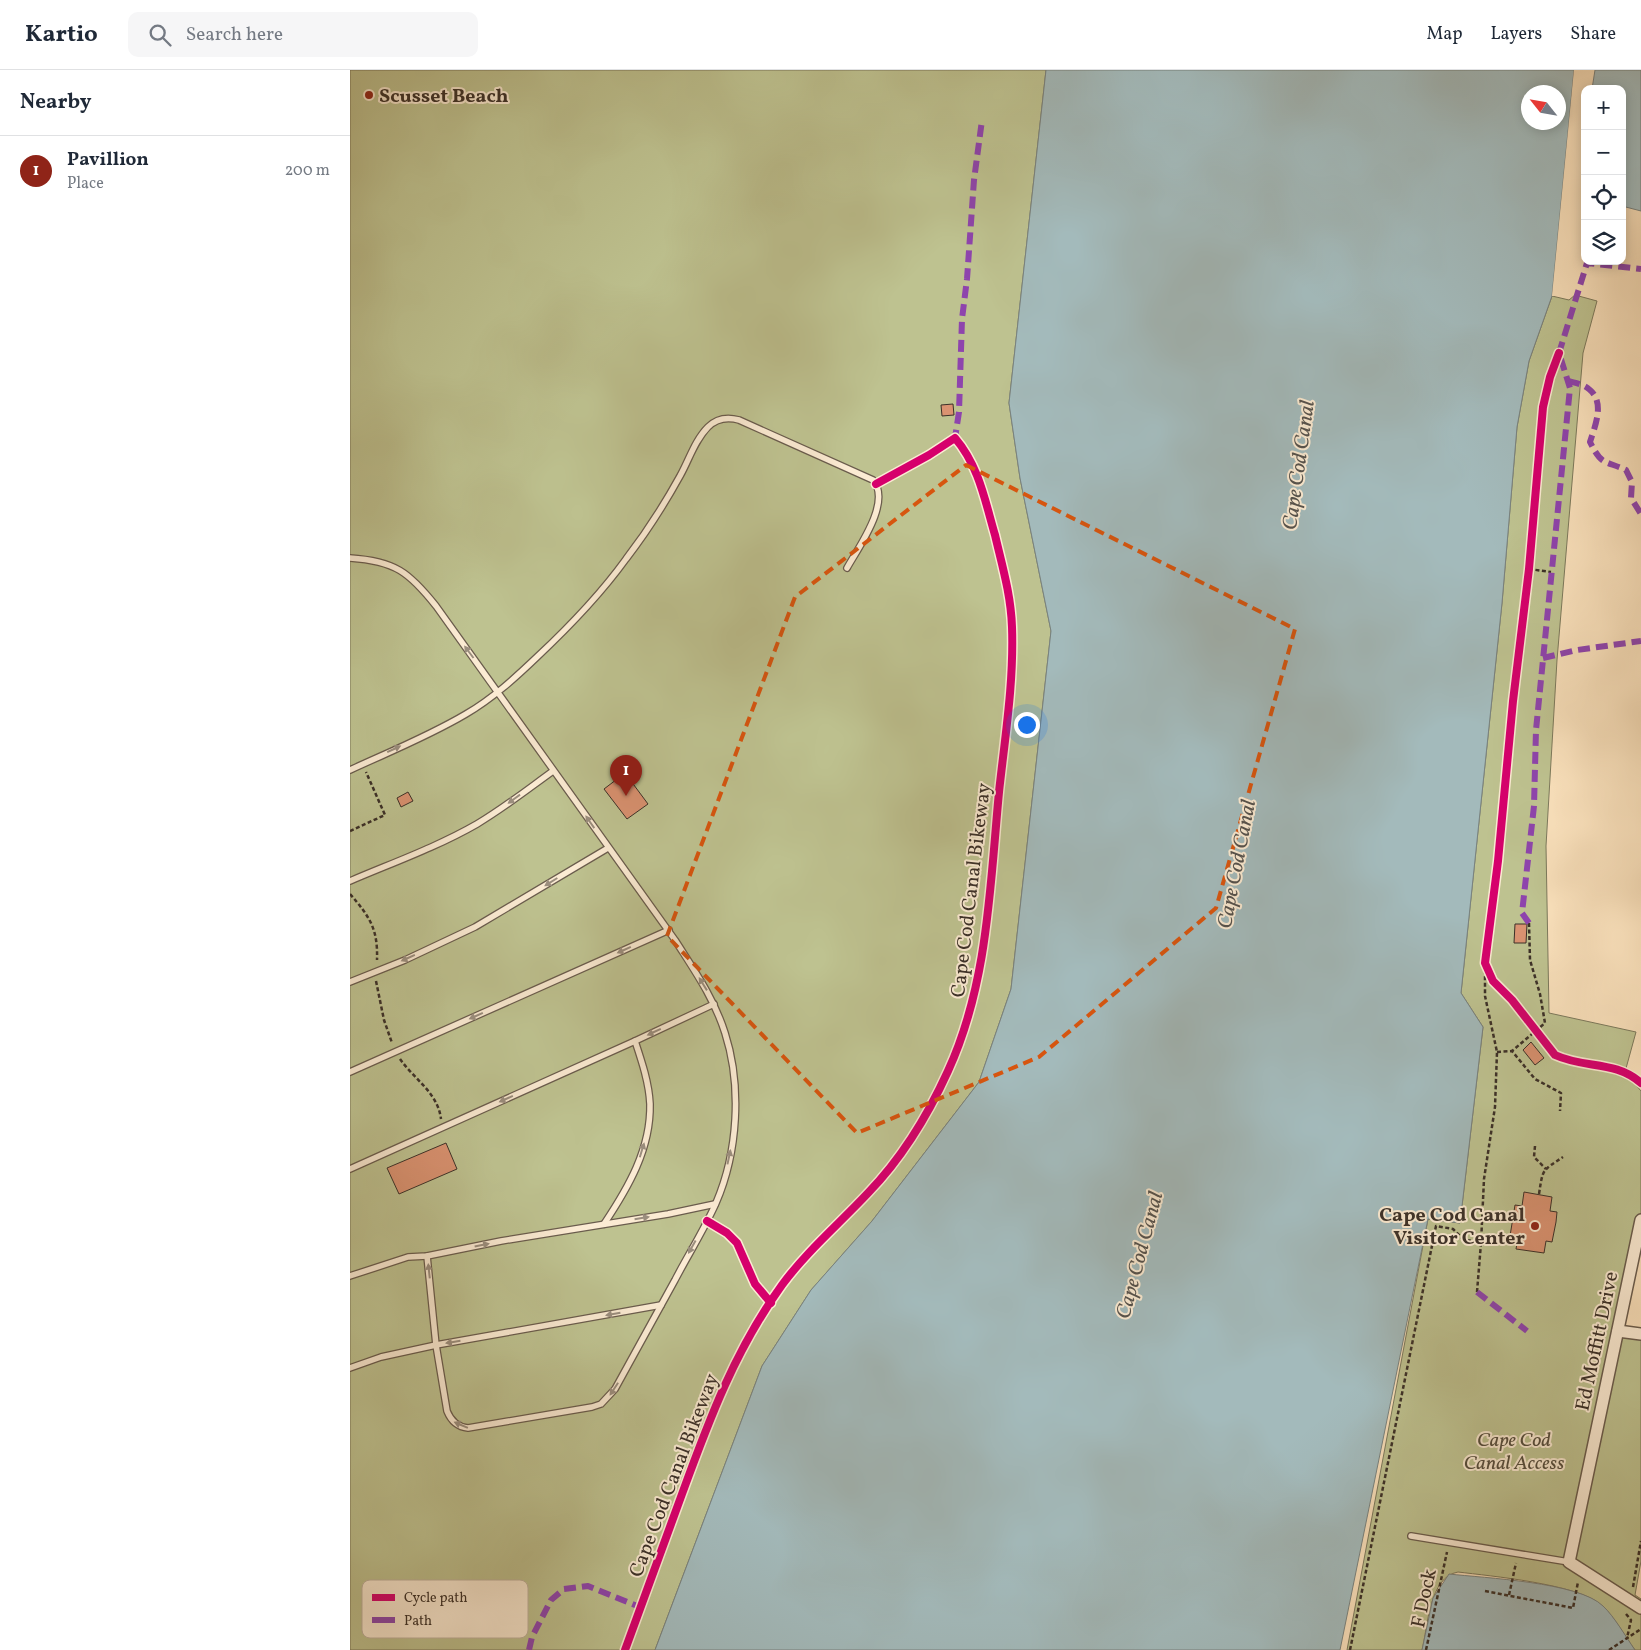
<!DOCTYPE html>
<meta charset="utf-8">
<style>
body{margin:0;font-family:Vollkorn,serif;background:#f6f6f7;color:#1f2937}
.controls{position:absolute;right:15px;top:15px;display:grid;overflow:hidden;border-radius:10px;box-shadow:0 2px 12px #0003}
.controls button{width:45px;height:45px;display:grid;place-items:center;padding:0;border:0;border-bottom:1px solid #e0e1e3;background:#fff;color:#1f2937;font:25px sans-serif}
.compass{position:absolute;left:1171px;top:15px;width:45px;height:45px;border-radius:50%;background:#fff;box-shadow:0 2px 12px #0003;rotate:301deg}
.you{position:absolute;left:676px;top:654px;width:18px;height:18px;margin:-12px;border:4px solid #fff;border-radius:50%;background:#1a73e8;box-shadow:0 0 0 8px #1a73e833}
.badge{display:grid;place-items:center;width:32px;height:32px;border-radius:50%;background:#8f2418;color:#fff;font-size:16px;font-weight:700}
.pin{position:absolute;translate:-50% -41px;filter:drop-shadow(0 1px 2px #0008)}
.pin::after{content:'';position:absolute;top:26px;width:18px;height:15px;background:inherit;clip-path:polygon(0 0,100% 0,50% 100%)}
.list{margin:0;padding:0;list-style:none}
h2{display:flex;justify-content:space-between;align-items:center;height:65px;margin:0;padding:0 20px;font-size:21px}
h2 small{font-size:16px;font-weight:400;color:#747a83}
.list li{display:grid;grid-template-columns:32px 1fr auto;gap:15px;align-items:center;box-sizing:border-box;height:70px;padding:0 20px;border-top:1px solid #e0e1e3}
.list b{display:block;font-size:19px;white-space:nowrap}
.list p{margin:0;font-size:16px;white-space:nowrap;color:#747a83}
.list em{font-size:16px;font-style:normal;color:#747a83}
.icon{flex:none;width:28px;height:28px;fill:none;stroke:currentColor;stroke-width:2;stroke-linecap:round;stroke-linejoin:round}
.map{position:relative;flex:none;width:1291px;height:1580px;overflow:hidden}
header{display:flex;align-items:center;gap:30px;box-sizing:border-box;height:70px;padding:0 25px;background:#fff;border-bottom:1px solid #e0e1e3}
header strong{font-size:24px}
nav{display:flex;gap:28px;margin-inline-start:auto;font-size:18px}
.search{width:350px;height:45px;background:#f6f6f7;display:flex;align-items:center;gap:12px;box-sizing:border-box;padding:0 18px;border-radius:10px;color:#747a83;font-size:19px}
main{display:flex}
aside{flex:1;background:#fff}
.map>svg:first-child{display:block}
</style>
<header>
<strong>Kartio</strong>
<div class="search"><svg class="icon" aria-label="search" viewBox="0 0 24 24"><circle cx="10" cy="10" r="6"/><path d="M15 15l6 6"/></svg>Search here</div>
<nav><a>Map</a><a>Layers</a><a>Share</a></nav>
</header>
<main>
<aside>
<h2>Nearby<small></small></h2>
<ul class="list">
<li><span class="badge">1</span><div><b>Pavillion</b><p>Place</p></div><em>200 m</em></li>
</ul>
</aside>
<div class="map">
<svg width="1291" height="1580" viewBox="0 0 1291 1580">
<rect width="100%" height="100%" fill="#f9e0bb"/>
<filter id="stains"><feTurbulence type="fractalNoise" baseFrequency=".004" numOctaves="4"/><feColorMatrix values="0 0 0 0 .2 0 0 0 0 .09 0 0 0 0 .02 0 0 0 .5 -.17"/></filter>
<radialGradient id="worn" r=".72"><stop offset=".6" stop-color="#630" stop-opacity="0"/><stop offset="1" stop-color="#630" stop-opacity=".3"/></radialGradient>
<!-- green -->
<g fill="#bec290" stroke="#7c795c">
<polygon points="0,0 696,0 659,333 670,408 701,561 661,919 629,1012 522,1151 461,1220 412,1296 305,1580 0,1580"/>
<path d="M1225 225 1247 231 1233 283 1207 590 1196 776 1199 943 1286 962 1275 1002 1291 1021V1146L1268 1261 1291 1264V1491L1285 1525 1291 1529V1580H1285C1274 1566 1263 1544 1250 1534 1226 1514 1141 1506 1108 1502 1079 1507 1078 1556 1072 1580H997L1078 1149 1110 1153 1133 957 1111 923 1152 533 1167 357 1179 291 1202 226 1219 230Z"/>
</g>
<!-- water -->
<g fill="#a3babb" stroke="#798380" fill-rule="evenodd">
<path d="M696 0H1224L1202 226 1179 291 1167 357 1152 533 1111 923 1133 957 1110 1153 1078 1149 990 1580H305L412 1296 461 1220 522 1151 629 1012 661 919 701 561 670 408 659 333ZM1178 22H1208V52H1178Z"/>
<polygon points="1245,0 1291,0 1291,141 1272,136 1272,19 1242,19"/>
<path d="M1099 1504C1134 1508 1229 1512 1253 1536 1264 1546 1276 1567 1285 1580H1072L1083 1528Z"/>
</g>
<!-- pier -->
<polygon fill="#f9e0bb" points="1224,0 1226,0 1205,226 1202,226"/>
<!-- building -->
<g fill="#da9271" stroke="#3b3028">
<polygon points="603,334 604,345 592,346 591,335"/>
<polygon points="275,703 298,734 277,749 254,719"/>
<polygon points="58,722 63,731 51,737 47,728"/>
<polygon points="1165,854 1177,854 1176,873 1164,873"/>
<polygon points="1181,972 1194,988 1185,995 1173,980"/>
<polygon points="96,1073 107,1099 49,1124 37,1098"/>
<polygon points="1174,1122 1202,1127 1200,1141 1207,1142 1206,1152 1202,1172 1196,1171 1194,1183 1166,1179 1168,1168 1160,1166 1165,1135 1172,1136"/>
</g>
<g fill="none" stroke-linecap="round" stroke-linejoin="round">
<!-- lane casing -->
<g stroke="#6a5c4d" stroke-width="8">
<g id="lane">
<path d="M0 488C45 491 59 502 86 536L325 870C344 900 364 928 375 963 392 1016 388 1082 366 1133 354 1160 338 1185 325 1210 305 1246 285 1283 265 1319L251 1334 242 1337 118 1358C108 1357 101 1351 97 1341L86 1275 77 1186"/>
<path d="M0 700C39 682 79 666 116 644 142 629 165 608 187 587 219 557 250 525 276 489 296 463 314 435 330 406 339 390 345 370 358 357 367 348 378 347 389 350L523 410C542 432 508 478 497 498"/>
<path d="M0 811C42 793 87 777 127 754 154 738 178 719 203 701"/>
<polyline points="0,912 55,890 125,857 258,778"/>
<polyline points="0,1002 319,860"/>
<polyline points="0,1099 285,971 364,934"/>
<path d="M254 1154C278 1118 301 1079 300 1034 299 1013 292 992 285 971"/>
<polyline points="0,1206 58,1187 77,1186 151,1171 318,1144 365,1134"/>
<polyline points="0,1298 31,1287 86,1275 311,1235"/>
<polyline points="1061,1466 1219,1492"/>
</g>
</g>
<!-- street casing -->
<g stroke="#6a5c4d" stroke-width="14">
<g id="street">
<polyline points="1291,1150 1219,1492 1291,1538"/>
<polyline points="1268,1261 1291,1264"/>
</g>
</g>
<!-- path -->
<g stroke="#3b3028" stroke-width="2.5" stroke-dasharray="4 2.5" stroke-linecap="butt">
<polyline points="1179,499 1201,502"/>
<polyline points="0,761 35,745 16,702"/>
<path d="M0 824C20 847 28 859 27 890"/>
<polyline points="1179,853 1180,890 1190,924 1195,953 1162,981 1185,1009 1211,1023 1210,1041"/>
<polyline points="26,911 34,950 42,973"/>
<polyline points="1147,982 1162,981"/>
<path d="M50 989C64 1009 88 1023 91 1049"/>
<polyline points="1185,1076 1184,1087 1196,1099"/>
<path d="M1189 1124C1193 1098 1192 1101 1213 1087"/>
<polyline points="1127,1222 1131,1173"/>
<polyline points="1283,1517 1291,1471"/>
<polyline points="1135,1521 1223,1538 1228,1512"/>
<polyline points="1159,1525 1166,1493"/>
<polyline points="1276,1544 1281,1550 1277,1568"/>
<polyline points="1000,1580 1086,1156 1103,1159 1113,1169 1131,1173 1134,1109 1145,1037 1147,982 1135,926 1135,893"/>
<polyline points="1076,1580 1097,1482"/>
<polyline points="1259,1580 1291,1559"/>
</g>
<!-- lane -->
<use href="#lane" stroke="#fbebd3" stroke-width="5.5"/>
<!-- street -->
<use href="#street" stroke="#fbebd3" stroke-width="11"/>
<!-- quiet -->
<g stroke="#8e44ad" stroke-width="6" stroke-dasharray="12 6" stroke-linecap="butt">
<path d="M1218 311C1225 313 1234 314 1240 320 1255 333 1245 356 1240 372 1252 396 1254 390 1276 400L1282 412 1281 428 1291 444"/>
<polyline points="602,370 605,368 609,342 612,249 617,209 624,110 632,50"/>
<polyline points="1193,588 1227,580 1291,571"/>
<polyline points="1179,853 1172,843 1184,736 1186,660 1220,318 1209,283 1237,193 1291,199"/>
<polyline points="1127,1222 1177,1261"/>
<polyline points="179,1580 182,1567 201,1530 214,1519 238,1516 290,1537"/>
</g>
<!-- cycleway casing -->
<g stroke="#fbebd3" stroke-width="11">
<g id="cycleway">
<path d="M1209 283 1200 307 1193 337 1179 499 1163 631 1148 791 1135 893 1143 911 1162 930 1205 985C1235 999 1265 990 1291 1013"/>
<polyline points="357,1151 377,1163 387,1173 405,1214 421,1233"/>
<path d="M275 1580C294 1528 313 1476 332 1424 359 1350 385 1280 432 1215 457 1181 489 1154 518 1123 552 1088 578 1045 598 1001 638 914 640 816 649 722 655 667 664 612 662 557 661 525 652 495 645 465 635 431 629 396 605 368L579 385 526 414"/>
</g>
</g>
<!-- cycleway -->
<use href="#cycleway" stroke="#d6006c" stroke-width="8"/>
</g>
<!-- one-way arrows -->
<defs><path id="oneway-solid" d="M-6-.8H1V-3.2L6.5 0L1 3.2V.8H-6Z" transform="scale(1.25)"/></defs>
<g fill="#9b8e7e">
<use href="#oneway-solid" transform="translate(119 582) rotate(-127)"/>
<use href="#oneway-solid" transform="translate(44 679) rotate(-25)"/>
<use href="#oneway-solid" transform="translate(164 729) rotate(144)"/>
<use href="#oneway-solid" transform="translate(240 752) rotate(-125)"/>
<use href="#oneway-solid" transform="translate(201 812) rotate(148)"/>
<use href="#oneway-solid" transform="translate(274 880) rotate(156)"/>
<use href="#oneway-solid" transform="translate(58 888) rotate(156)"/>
<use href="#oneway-solid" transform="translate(353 914) rotate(-122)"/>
<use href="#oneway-solid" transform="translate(126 946) rotate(156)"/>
<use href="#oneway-solid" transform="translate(304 962) rotate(155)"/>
<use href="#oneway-solid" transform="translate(156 1029) rotate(156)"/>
<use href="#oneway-solid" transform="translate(292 1080) rotate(-73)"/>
<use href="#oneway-solid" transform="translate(379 1087) rotate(-78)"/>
<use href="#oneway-solid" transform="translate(292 1148) rotate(-9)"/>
<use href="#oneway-solid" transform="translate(132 1175) rotate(-11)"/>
<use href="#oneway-solid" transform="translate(342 1177) rotate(119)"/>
<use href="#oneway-solid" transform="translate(79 1201) rotate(-96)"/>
<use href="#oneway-solid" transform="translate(263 1244) rotate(170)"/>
<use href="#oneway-solid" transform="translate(103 1272) rotate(171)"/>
<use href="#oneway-solid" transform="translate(264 1319) rotate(123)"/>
<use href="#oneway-solid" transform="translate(111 1355) rotate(-157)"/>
</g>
<!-- marked area -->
<path fill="none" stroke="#d7550f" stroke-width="4" stroke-dasharray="10 6" stroke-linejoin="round" d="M616 395 945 559 866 838 689 987 507 1063 317 866 445 527Z"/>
<!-- markers -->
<g fill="#8f2418" stroke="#fbebd3" stroke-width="2">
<circle cx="19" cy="25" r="5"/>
<circle cx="1185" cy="1156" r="5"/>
</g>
<g text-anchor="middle" stroke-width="4" stroke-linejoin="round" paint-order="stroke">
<!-- poi labels -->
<g font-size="20" font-weight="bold" fill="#3b3028" stroke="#fbebd3" text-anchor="start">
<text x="29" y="32">Scusset Beach</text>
<text x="1175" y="1151" text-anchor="end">Cape Cod Canal<tspan x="1175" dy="23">Visitor Center</tspan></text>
</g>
<!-- street labels -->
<g font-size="20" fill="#3b3028" stroke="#fbebd3">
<text transform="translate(620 820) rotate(-83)" y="7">Cape Cod Canal Bikeway</text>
<text transform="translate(1246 1271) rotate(-78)" y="7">Ed Moffitt Drive</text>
<text transform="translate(323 1405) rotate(-69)" y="7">Cape Cod Canal Bikeway</text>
<text transform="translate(1073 1528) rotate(-78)" y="7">F Dock</text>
</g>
<!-- park labels -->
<g font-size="20" font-style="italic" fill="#554d3d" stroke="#fbebd3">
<text x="1164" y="1376">Cape Cod<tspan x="1164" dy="23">Canal Access</tspan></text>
</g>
<!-- water labels -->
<g font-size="21" font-style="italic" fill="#55524d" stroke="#fbebd3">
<text transform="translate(948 395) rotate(-82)" y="7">Cape Cod Canal</text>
<text transform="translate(886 794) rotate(-79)" y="7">Cape Cod Canal</text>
<text transform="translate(789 1185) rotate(-75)" y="7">Cape Cod Canal</text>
</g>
</g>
<!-- legend -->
<rect x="12" y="1510" width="166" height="58" rx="8" fill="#fbebd3" stroke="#c1b3a0" stroke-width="1"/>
<rect x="22" y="1524" width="23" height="7" fill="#d6006c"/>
<rect x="22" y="1547" width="23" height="6" fill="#8e44ad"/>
<g font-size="14" fill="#3b3028">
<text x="54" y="1532">Cycle path</text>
<text x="54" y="1555">Path</text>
</g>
<rect width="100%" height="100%" filter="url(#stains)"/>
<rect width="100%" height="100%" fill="url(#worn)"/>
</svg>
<div class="controls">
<button>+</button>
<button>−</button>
<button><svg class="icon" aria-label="locate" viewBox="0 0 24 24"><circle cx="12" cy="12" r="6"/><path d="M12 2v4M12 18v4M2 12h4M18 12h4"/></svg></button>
<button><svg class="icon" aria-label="layers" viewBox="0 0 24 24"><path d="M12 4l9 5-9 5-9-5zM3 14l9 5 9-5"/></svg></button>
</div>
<svg class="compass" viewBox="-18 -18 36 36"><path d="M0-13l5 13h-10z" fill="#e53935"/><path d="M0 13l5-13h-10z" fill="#747a83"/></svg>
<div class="you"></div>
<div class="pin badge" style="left:276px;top:726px">1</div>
</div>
</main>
